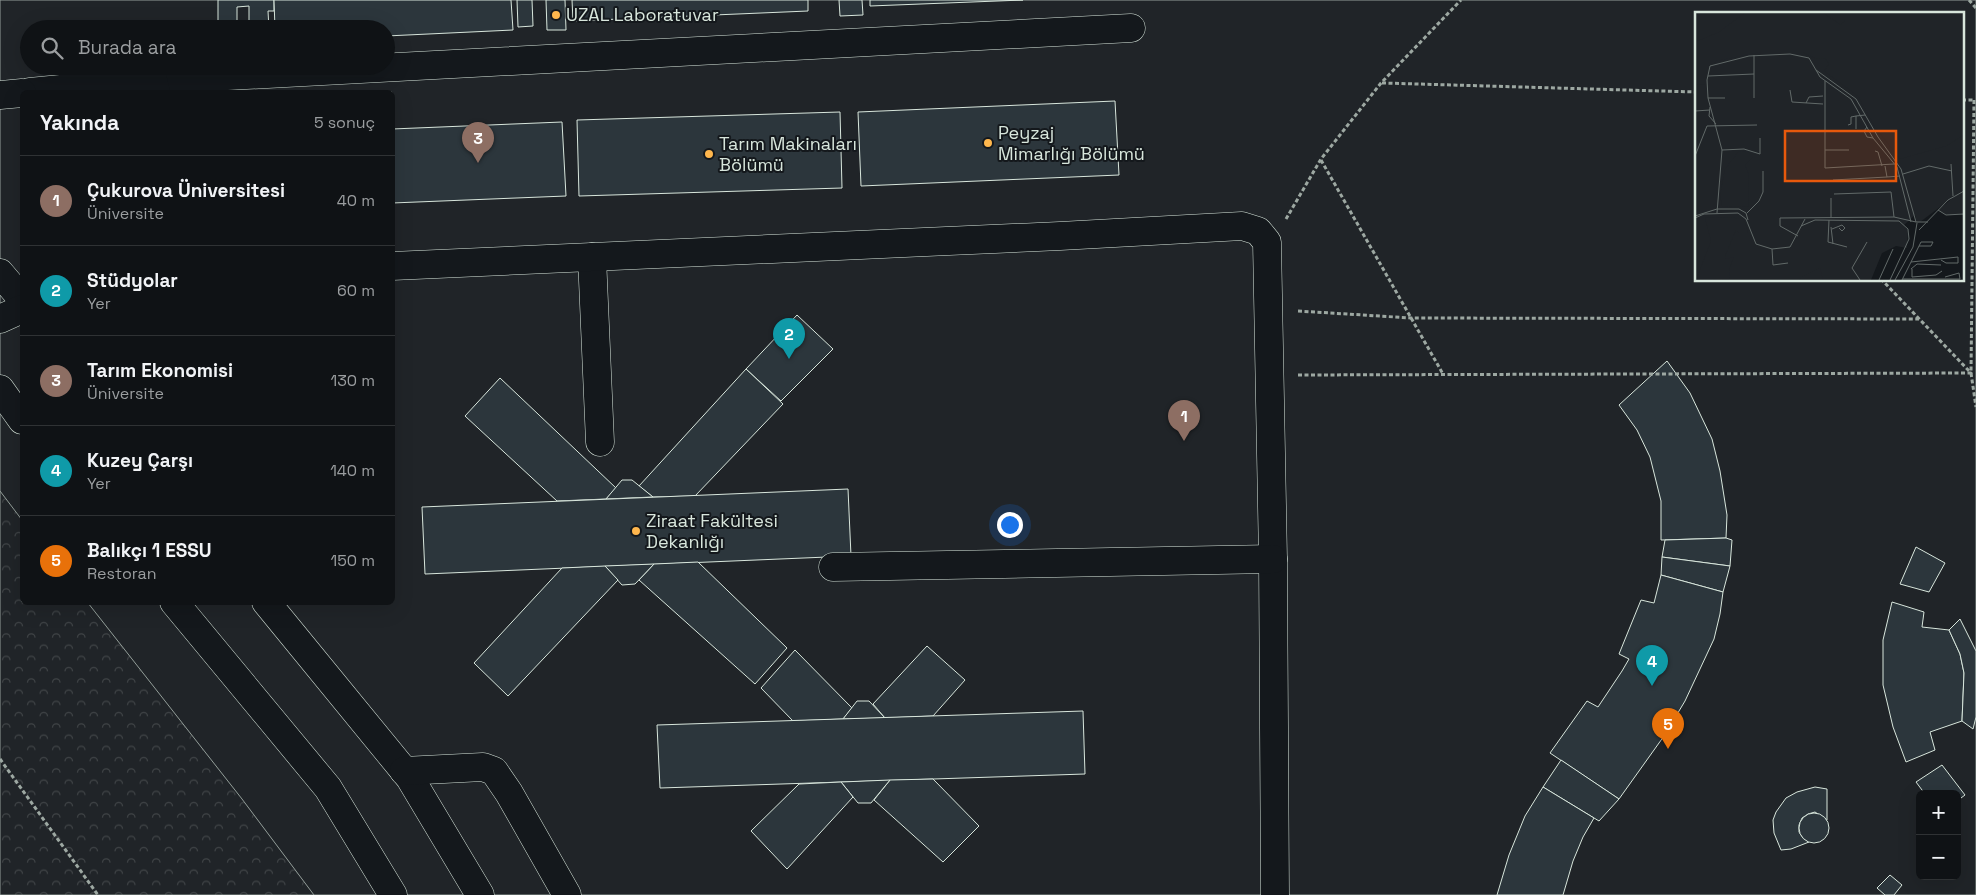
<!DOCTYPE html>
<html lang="tr">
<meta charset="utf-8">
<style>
body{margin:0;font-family:"Space Grotesk",sans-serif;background:#181b1e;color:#f1f3f6}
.controls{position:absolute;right:15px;bottom:15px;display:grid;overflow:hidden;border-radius:8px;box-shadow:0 5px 20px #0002}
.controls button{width:45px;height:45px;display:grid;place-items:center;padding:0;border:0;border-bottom:1px solid #2f3234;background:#0f1215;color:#f1f3f6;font:25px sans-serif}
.you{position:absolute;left:1009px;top:524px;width:18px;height:18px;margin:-12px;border:4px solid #fff;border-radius:50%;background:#1a73e8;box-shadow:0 0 0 8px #1a73e833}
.badge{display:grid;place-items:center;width:32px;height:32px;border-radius:50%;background:#2563eb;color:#fff;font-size:16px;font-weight:700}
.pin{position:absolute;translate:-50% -41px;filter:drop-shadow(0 1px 2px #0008)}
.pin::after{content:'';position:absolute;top:26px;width:18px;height:15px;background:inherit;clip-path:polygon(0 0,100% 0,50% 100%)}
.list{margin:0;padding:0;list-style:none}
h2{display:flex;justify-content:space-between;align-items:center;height:65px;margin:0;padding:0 20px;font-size:21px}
h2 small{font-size:16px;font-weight:400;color:#9b9ea0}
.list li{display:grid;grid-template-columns:32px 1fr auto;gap:15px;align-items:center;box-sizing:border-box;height:90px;padding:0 20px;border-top:1px solid #2f3234}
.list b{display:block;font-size:19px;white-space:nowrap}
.list p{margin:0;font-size:16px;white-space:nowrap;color:#9b9ea0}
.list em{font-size:16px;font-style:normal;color:#9b9ea0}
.icon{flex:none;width:28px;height:28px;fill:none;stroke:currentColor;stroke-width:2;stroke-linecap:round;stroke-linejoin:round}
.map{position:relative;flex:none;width:1976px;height:895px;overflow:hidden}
.search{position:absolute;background:#0f1215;box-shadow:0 5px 20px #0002;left:20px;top:20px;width:375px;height:55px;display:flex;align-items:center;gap:12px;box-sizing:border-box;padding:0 18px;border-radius:28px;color:#9b9ea0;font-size:19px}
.panel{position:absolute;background:#0f1215;box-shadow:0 5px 20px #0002;left:20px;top:90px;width:375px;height:515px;border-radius:8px}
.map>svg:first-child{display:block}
</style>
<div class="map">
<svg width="1976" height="895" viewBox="0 0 1976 895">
<defs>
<pattern id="forest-crowns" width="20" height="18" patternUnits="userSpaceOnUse" patternTransform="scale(1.25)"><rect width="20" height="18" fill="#202428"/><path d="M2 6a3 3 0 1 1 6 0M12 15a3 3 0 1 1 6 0" fill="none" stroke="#404447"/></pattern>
</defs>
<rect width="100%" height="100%" fill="#14181c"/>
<!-- green -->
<path fill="#202428" stroke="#939e99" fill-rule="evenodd" d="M0 0H1976V895H0ZM1696 14H1962V280H1696ZM29 29H386V66H29ZM22 92H392V602H22ZM1920 794H1957V876H1920Z"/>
<!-- forest -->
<polygon fill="url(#forest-crowns)" stroke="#939e99" points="0,491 22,520 22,602 88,603 242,799 314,895 0,895"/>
<!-- building -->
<g fill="#2c363c" stroke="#d8e6dc">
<polygon points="218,0 274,0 274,11 268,11 269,29 249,29 249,6 237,7 237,29 218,29"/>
<polygon points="274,0 511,0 513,30 386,36 386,29 275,29"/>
<polygon points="517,0 532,0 533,26 518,27"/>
<polygon points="546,0 565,0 566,30 547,30"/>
<polygon points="572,0 808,0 808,11 573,21"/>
<polygon points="839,0 862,0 863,15 840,16"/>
<polygon points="870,0 1023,0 870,6"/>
<polygon points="1115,101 1119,175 861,186 858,112"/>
<polygon points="840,112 842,188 579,196 577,120"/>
<polygon points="562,122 566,196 392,203 392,129"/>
<polygon points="797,315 833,349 781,401 746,369"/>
<polygon points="1667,361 1690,393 1712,439 1720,471 1727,515 1726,538 1661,540 1661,501 1650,457 1637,430 1619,405"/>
<polygon points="746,369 783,404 695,496 653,497 639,486"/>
<polygon points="500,378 616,488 606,499 557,501 465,416"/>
<polygon points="622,480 632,480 653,497 606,499"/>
<polygon points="848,489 851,556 425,574 422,507"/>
<polygon points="1726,538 1732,540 1730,566 1662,557 1665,540"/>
<polygon points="1916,547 1945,563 1929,592 1900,584"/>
<polygon points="1662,557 1730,566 1723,592 1661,575"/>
<polygon points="698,562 787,648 755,684 639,580 654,564"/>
<polygon points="654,564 635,584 622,585 605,566"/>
<polygon points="605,566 618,580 508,696 474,663 562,568"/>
<polygon points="1661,575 1723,592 1720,614 1714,639 1685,701 1664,736 1619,799 1550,753 1587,701 1598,707 1622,671 1629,659 1619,654 1641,600 1654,603"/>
<polygon points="1892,602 1924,612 1922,627 1949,630 1960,654 1964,673 1962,721 1930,732 1935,750 1906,762 1893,727 1883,685 1883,640"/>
<polygon points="1960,619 1976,651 1976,717 1973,729 1962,721 1964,673 1960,654 1949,630"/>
<polygon points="927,646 965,680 933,716 885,718 873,704"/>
<polygon points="795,650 852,708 843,719 793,721 761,688"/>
<polygon points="857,701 869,701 885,718 843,719"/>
<polygon points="1083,711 1085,774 660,788 657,725"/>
<polygon points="1561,760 1619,799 1599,821 1543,787"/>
<polygon points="1942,765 1965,795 1957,801 1957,794 1925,794 1916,782"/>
<polygon points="933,779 979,826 943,862 874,800 890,780"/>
<polygon points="890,780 871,803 858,803 841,782"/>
<polygon points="841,782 853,797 787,869 751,831 799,784"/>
<polygon points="1543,787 1594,818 1583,837 1573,861 1563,895 1497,895 1509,855 1525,816"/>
<polygon points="1815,787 1827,789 1827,820 1815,812 1808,814 1802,818 1799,825 1799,832 1803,838 1809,842 1791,849 1781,850 1774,833 1773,820 1776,812 1786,798 1797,792"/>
<circle cx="1814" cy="828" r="15"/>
<polygon points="1890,875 1902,885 1894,895 1885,895 1877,888"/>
</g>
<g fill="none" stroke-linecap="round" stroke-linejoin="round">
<!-- minor casing -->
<g stroke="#d8e6dc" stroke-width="29">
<g id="minor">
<polyline points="153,80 1131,28"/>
<polyline points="30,92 153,80 156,92"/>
<polyline points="0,95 22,93"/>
<polyline points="592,257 600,442"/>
<polyline points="392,266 1060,236 1242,226 1258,231 1267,242 1273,559 1275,895"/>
<polyline points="0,273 22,299"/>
<polyline points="0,319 22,309"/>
<polyline points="0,389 22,420"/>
<polyline points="833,567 1273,559"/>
<polyline points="174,602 328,788 393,895"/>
<polyline points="266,602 410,778 480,895"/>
<polyline points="404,771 483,767 494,771 509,793 567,895"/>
</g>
</g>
<!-- path -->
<g stroke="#9da8a2" stroke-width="3" stroke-dasharray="4 2.5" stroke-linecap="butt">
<polyline points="1969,0 1976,8"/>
<polyline points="1382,83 1696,92"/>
<polyline points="1962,100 1974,100"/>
<polyline points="1974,100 1971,373 1976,407"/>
<polyline points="1321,160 1443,374"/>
<polyline points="1286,219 1321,159 1381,83 1461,0"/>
<polyline points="1298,311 1411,318 1919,319"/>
<polyline points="1298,375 1971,373 1882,280"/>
<polyline points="0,759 98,895"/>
</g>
<!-- minor -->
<use href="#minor" stroke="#14181c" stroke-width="28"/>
</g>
<!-- markers -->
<g fill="#ffb74d" stroke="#14181c" stroke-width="2">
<circle cx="556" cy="15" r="5"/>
<circle cx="988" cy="143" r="5"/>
<circle cx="709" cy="154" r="5"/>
<circle cx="636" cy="531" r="5"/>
</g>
<g text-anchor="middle" stroke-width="4" stroke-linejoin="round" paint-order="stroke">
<!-- poi labels -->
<g font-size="18" fill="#d8e6dc" stroke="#14181c" text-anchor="start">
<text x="566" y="21">UZAL Laboratuvar</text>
<text x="998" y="139">Peyzaj<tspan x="998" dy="21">Mimarlığı Bölümü</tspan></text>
<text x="719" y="150">Tarım Makinaları<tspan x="719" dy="21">Bölümü</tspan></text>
<text x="646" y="527">Ziraat Fakültesi<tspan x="646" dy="21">Dekanlığı</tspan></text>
</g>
</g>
<!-- overview -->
<g transform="translate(1695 12)">
<rect width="269" height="269" fill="#14181c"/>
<path d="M0 0H269V178L266 180 269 179V202L251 203 243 198 265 180 225 210 222 211 220 203 209 213 213 218 212 236 201 234 187 241 176 268H0Z" fill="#202428"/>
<path d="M51 0H127L146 13 150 8V0H269V123L251 134 205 147 180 115 163 84 129 59 134 52 130 46 121 47 108 40H66L21 49 14 57V73L0 72V30L24 20ZM44 139 64 141V144H59L50 153 54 163 53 195 27 194 25 183 30 157ZM31 205 49 207 53 221H44L41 218 30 244 31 247 39 245 34 257 35 267 1 268 16 229 10 206ZM125 256 128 268H104L107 265Z" fill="#202428"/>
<path fill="none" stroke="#626a69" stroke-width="1" d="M59 43V86M121 58 161 87 183 125 206 157 221 210H233M13 64 59 62M130 69V156L199 152M95 78 97 90 128 92M13 86H30M111 91 114 85 128 84M15 95 14 104 21 112M0 99 15 98M153 113 156 112V105L161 104M172 115 169 119 172 125 178 126M161 117V104L170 103M27 138 49 137 65 142V126M130 138H154M180 139 183 140 187 154M0 144 12 114 62 113M256 152 258 184M190 154 192 165 205 164M208 162 234 154 257 159M138 168 192 165M139 182 196 180 199 205M136 186V206M243 198 251 203 269 202M22 201 27 138 13 86 12 68 15 54 54 44 95 42 114 46 125 65 156 87 178 126 202 155 216 210M52 201 64 189 68 180V159M0 204 22 197H44L51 201 53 208M0 206 9 202 43 201 51 207 61 232 77 237 95 235 110 207M134 208 133 230 152 235M106 214 120 208 204 209 213 217 214 227 195 268M136 215 138 232M137 217 147 213 150 216 147 219 144 216M224 218 253 188 269 179M103 224 85 214V206L199 205 221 210M77 237 78 253 93 251M216 250 224 234H236L238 230H226L224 234M216 257 222 252 246 253M217 257V265L241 263 247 259M208 267H265L264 261 250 265M165 268 157 256 172 230M184 268 198 237M200 268 218 235 222 211M207 268 216 250 263 245V251H251L246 248"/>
<path fill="#e8590c" fill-opacity="0.15" stroke="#e8590c" stroke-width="2.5" d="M90 119H201V169H90Z"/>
<rect width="269" height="269" fill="none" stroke="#d8e6dc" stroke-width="2.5"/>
</g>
</svg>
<div class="controls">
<button>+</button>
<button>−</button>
</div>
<div class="you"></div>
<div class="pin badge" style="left:1184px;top:441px;background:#8d6e63">1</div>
<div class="pin badge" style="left:789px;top:359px;background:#0f9aa8">2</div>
<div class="pin badge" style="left:478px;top:163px;background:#8d6e63">3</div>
<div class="pin badge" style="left:1652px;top:686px;background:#0f9aa8">4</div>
<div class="pin badge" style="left:1668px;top:749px;background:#e8710a">5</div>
<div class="search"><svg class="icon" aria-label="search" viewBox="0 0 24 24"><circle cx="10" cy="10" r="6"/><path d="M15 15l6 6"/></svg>Burada ara</div>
<section class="panel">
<h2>Yakında<small>5 sonuç</small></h2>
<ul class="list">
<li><span class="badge" style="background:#8d6e63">1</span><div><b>Çukurova Üniversitesi</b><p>Üniversite</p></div><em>40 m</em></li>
<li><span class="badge" style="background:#0f9aa8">2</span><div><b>Stüdyolar</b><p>Yer</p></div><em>60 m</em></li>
<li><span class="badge" style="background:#8d6e63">3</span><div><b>Tarım Ekonomisi</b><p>Üniversite</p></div><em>130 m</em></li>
<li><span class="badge" style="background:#0f9aa8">4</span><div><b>Kuzey Çarşı</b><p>Yer</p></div><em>140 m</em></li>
<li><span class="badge" style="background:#e8710a">5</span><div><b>Balıkçı 1 ESSU</b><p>Restoran</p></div><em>150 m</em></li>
</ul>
</section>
</div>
